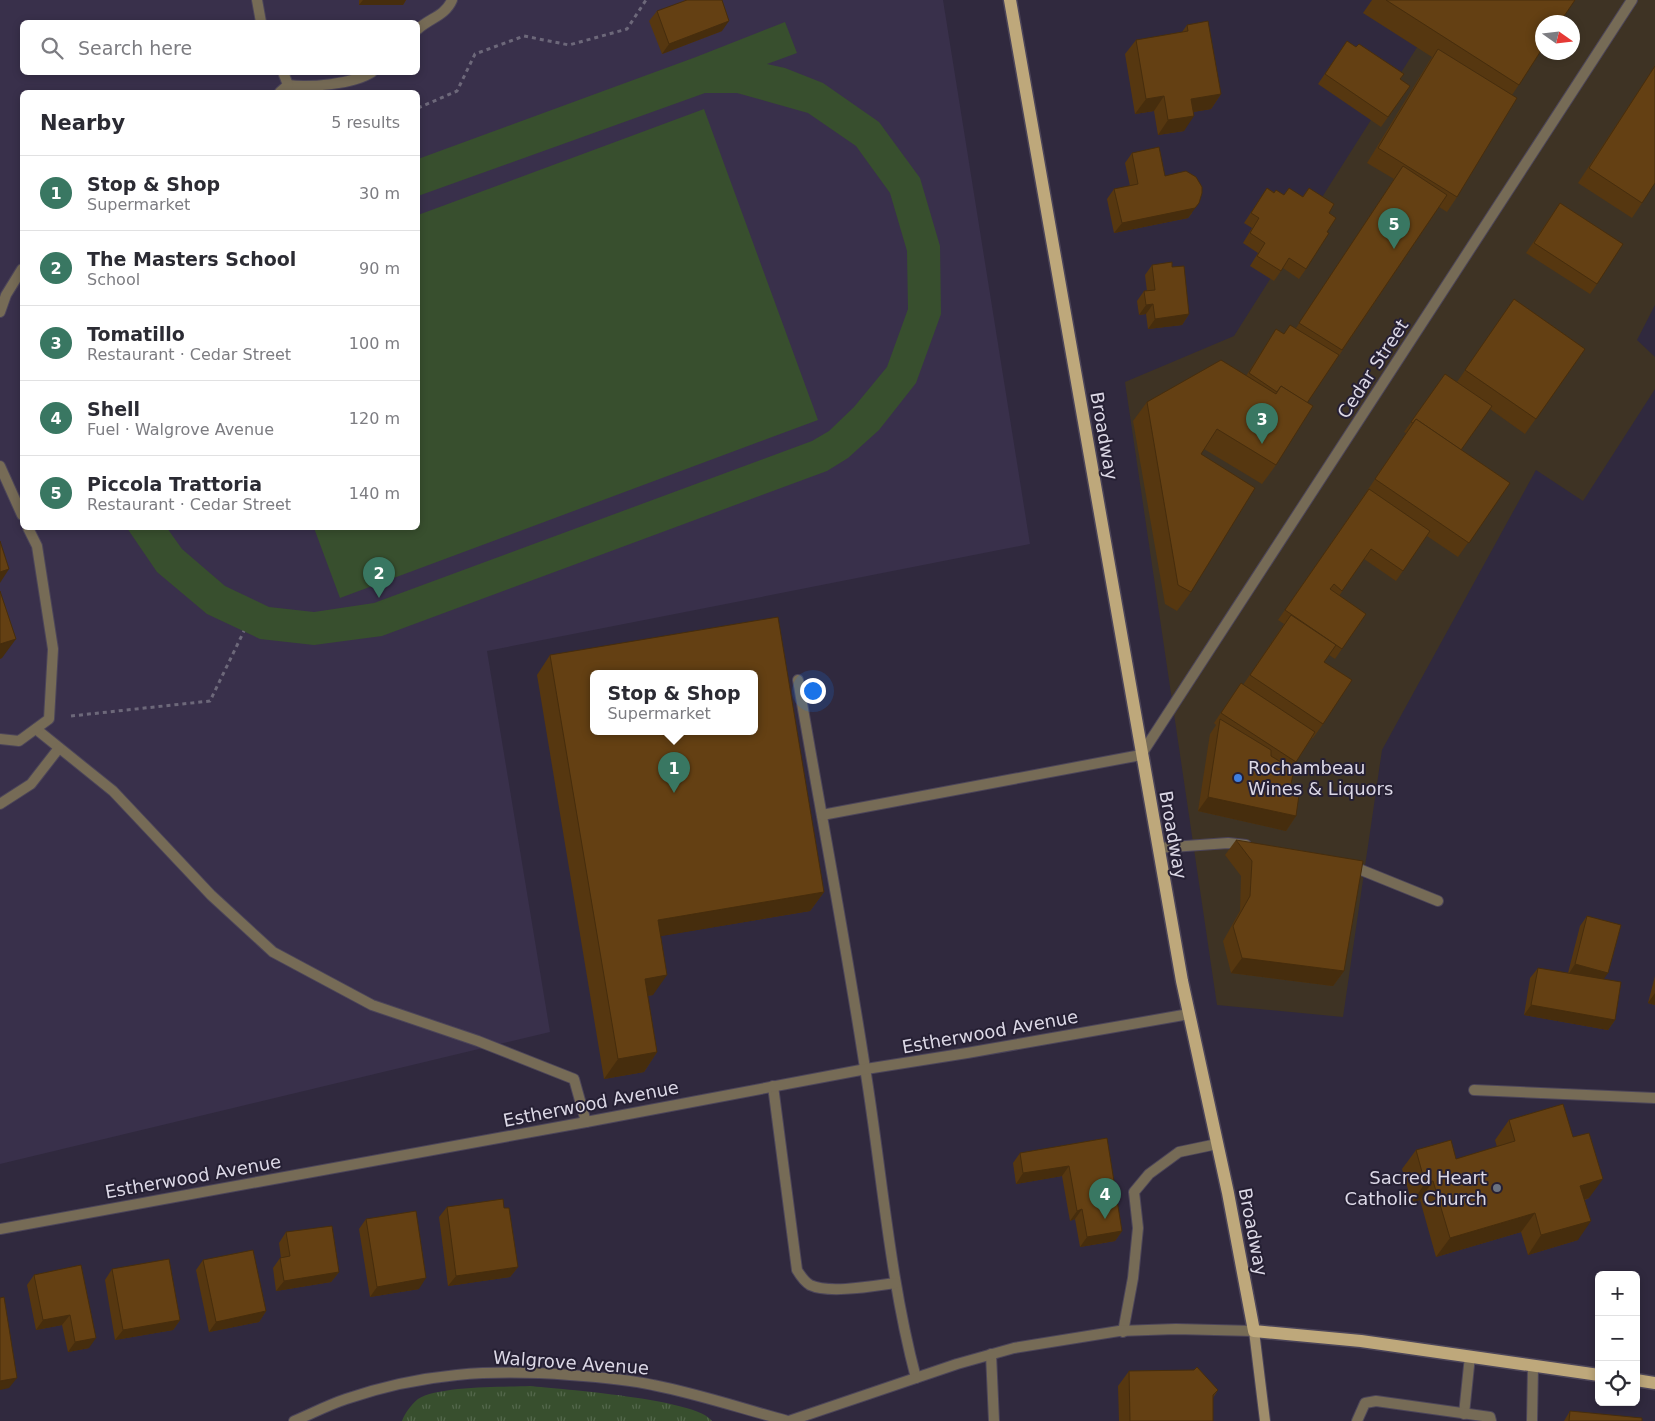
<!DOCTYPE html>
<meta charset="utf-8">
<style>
body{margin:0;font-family:"DejaVu Sans",sans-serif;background:#f2f2f3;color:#2b2b33}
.controls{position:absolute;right:15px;bottom:15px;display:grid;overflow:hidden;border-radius:8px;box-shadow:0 2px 8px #0003}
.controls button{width:45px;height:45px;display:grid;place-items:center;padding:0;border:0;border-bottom:1px solid #e1e1e2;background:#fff;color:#2b2b33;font:25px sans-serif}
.compass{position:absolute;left:1535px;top:15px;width:45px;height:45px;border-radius:50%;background:#fff;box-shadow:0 2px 8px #0003;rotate:104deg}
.you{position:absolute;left:812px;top:690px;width:18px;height:18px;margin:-12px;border:4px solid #fff;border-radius:50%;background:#1a73e8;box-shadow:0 0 0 8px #1a73e833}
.badge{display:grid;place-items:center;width:32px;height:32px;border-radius:50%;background:#397762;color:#fff;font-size:16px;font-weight:700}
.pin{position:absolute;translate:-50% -41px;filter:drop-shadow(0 1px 2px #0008)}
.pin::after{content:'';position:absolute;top:26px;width:18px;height:15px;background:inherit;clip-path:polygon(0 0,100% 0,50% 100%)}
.popup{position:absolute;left:590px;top:670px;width:168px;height:65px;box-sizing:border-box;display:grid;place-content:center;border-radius:8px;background:#fff;filter:drop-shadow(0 1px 4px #0005);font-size:16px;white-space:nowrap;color:#7c7c81}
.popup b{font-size:19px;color:#2b2b33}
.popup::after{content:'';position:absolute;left:50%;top:100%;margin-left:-10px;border:10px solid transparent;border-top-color:#fff}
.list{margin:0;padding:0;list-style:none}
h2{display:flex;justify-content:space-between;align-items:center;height:65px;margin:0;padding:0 20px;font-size:21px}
h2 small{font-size:16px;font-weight:400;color:#7c7c81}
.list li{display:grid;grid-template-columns:32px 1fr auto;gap:15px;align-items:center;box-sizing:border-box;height:75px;padding:0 20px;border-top:1px solid #e1e1e2}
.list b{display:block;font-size:19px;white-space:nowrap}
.list p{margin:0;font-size:16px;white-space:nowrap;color:#7c7c81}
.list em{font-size:16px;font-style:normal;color:#7c7c81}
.icon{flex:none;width:28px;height:28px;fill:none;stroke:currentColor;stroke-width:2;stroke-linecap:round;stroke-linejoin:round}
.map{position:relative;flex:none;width:1655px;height:1421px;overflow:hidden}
.search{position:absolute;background:#fff;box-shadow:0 2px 8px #0003;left:20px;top:20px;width:400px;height:55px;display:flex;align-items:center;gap:12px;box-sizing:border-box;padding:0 18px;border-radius:8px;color:#7c7c81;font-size:19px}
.panel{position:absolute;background:#fff;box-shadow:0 2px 8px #0003;left:20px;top:90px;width:400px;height:440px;border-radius:8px}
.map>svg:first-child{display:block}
</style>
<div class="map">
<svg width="1655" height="1421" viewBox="0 0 1655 1421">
<defs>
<pattern id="grass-tufts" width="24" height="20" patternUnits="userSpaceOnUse" patternTransform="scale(1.25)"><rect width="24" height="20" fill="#384f2e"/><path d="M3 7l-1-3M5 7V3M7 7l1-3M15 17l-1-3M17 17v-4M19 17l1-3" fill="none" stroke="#54684c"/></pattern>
</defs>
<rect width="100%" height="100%" fill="#30293e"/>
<!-- commercial -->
<path fill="#3e3324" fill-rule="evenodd" d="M1447 0H1655V305L1637 340 1655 357V389L1583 501 1536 470 1382 750 1343 1017 1217 1005 1125 382 1234 336ZM1542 22H1572V52H1542Z"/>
<!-- built -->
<path fill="#39304b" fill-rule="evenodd" d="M0 0H943L1030 544 487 651 550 1032 0 1164ZM22 22H418V72H22ZM22 92H418V528H22Z"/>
<!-- grass -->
<path fill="url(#grass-tufts)" d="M530 1386C560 1389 698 1399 712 1421H402C405 1413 411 1405 418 1399 437 1386 504 1387 530 1386Z"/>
<!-- pitch -->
<g fill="#384f2e">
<polygon points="785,22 797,53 767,64 785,68 823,83 879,122 920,178 940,246 941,314 916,383 879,430 848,458 827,471 382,636 314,645 260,639 207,614 157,572 127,528 167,528 182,549 225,586 269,607 314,612 374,603 812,441 829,431 854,407 887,367 908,309 907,251 890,193 856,146 808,113 737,93 705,93 418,196 418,159 696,57"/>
<polygon points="704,109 818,420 340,598 314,528 418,528 418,215"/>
</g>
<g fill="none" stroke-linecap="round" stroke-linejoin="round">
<!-- service casing -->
<g stroke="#4c4559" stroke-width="12">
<g id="service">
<polyline points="257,0 261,22"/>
<path d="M418 29C430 18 445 16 452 0"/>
<path d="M288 85C309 88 354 84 372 72"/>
<polyline points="280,92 288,85 283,72"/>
<polyline points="0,312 6,295 22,269"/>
<polyline points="0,466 22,515"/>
<path d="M798 680C820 809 845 938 865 1068 882 1172 889 1276 916 1378"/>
<polyline points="36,729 113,791 211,895 273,952 372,1005 478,1041 574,1079 586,1122"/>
<polyline points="0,739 19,741 49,719 53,649 37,546 28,528"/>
<polyline points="0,804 31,784 59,748"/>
<polyline points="822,815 1141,755"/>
<polyline points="1158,848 1228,843 1246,845"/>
<polyline points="1349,865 1438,901"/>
<path d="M773 1086 797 1270C800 1275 805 1282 810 1285 829 1294 873 1286 895 1283"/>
<polyline points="1474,1090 1655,1098"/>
<polyline points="1123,1332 1133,1278 1138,1228 1134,1192 1149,1174 1179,1152 1217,1144"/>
<polyline points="991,1354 994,1421"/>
<polyline points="1464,1414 1470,1356"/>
<polyline points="1357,1421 1365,1403 1376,1401 1490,1417 1491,1421"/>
<polyline points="1532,1421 1533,1366"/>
</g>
</g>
<!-- minor casing -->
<g stroke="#4c4559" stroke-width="12">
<g id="minor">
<polyline points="1141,755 1632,0"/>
<polyline points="0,1229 586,1122 866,1069 967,1053 1189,1014"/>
<path d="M294 1421C311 1414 328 1405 346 1399 422 1373 491 1369 570 1375 598 1377 626 1379 653 1385 699 1394 743 1409 788 1421"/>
<polyline points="789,1421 957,1364 1014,1348 1119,1331 1176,1329 1254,1331"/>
</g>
</g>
<!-- secondary casing -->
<g stroke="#4c4559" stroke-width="12">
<polyline id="secondary" points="1254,1331 1265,1421"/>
</g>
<!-- primary casing -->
<g stroke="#4c4559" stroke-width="15">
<g id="primary">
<polyline points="1010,0 1182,981 1228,1193 1254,1331 1361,1341 1599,1375"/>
<polyline points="1636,1380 1655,1383"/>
</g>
</g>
<!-- path -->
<g stroke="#6d687a" stroke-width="3" stroke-dasharray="4 4" stroke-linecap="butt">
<polyline points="418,108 457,91 475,54 524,36 569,45 627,29 646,0"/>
<polyline points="71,716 210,701 244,631"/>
</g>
<!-- service -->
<use href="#service" stroke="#766b56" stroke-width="10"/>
<!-- minor -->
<use href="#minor" stroke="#766b56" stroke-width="10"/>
<!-- secondary -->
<use href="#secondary" stroke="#9f8d6b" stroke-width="10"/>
<!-- primary -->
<use href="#primary" stroke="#bea87b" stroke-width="12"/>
</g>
<!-- wall -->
<g fill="#563710">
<polygon points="359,0 406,0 403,5 359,5"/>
<polygon points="1372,0 1575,0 1512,95 1457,197 1447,212 1439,207 1307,403 1276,465 1262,484 1204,449 1201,454 1191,592 1177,611 1165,604 1133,421 1147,402 1246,376 1276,329 1284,334 1296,328 1394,179 1367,163 1432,57 1363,13"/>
<polygon points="657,11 722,31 662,54 649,21"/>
<polygon points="1187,25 1221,94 1211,109 1193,112 1184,131 1158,135 1154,111 1135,114 1125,54 1136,40 1182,32"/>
<polygon points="1347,41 1410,86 1381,127 1318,84"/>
<polygon points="1655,66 1642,203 1632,218 1578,183"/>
<polygon points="1132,153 1165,176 1192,213 1188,218 1114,233 1107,199 1114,189 1130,186 1125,163"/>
<polygon points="1267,188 1274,192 1284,195 1303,196 1309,188 1329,213 1327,232 1306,269 1299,279 1283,268 1274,281 1250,266 1258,253 1243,243 1252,228 1244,223"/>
<polygon points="1560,203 1597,284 1590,294 1526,253"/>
<polygon points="1152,265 1172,267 1189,314 1182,325 1148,329 1146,314 1139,315 1137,301 1144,291 1147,291 1145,275"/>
<polygon points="1514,299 1585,349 1525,434 1490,409 1461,450 1510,483 1458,557 1427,536 1396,581 1364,559 1339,596 1366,614 1335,659 1329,655 1324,662 1323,724 1313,738 1312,738 1291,768 1289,793 1296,816 1286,831 1198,811 1210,734 1216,725 1214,723 1234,693 1243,685 1284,624 1278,620 1365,494 1406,433 1404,432 1438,384 1457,382"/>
<polygon points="550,655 824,892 810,911 660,936 653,995 647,996 657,1052 644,1072 604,1079 537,675"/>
<polygon points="1236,840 1344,971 1333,986 1231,973 1223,941 1240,911 1241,876 1225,855"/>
<polygon points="1587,916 1615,1020 1608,1030 1524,1015 1530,978 1538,968 1568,973 1580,926"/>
<polygon points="1655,976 1655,1005 1648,1003"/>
<polygon points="1509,1120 1589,1198 1585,1200 1578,1240 1528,1255 1521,1232 1436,1257 1420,1200 1412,1203 1402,1169 1416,1150 1456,1159 1497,1147 1495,1140"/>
<polygon points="1107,1138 1122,1231 1115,1241 1080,1247 1075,1219 1070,1221 1062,1176 1016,1184 1013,1163 1020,1153"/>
<polygon points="447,1207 504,1208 518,1267 510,1277 448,1286 439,1217"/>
<polygon points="366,1219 419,1289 370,1297 359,1229"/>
<polygon points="286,1232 339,1272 331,1282 276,1291 273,1268 280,1258 281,1258 279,1243"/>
<polygon points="203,1260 266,1311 259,1322 209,1332 196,1270"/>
<polygon points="81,1265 89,1348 68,1352 62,1325 36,1330 27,1285 34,1275"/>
<polygon points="112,1269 180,1320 173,1330 115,1340 105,1280"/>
<polygon points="1129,1371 1218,1390 1213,1398 1213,1421 1119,1421 1118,1386"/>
<polygon points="1570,1411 1642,1421 1564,1421"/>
</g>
<!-- shaded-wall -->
<g fill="#462d0d">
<polygon points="363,0 406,0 403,5 359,5"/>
<polygon points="729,21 722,31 662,54 669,44"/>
<polygon points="1221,94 1211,109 1181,114 1191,99"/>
<polygon points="1164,96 1154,111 1135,114 1146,99"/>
<polygon points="1194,116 1184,131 1158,135 1168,120"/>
<polygon points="1199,203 1188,218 1114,233 1122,223"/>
<polygon points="1153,304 1146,314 1139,315 1146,305"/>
<polygon points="1189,314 1182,325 1148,329 1155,319"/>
<polygon points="9,569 0,583 0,572"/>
<polygon points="16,639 2,658 0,659 0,644"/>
<polygon points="1208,797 1296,816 1286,831 1198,811"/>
<polygon points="824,892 810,911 644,939 658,920"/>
<polygon points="1242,958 1344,971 1333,986 1231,973"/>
<polygon points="1575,964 1608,973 1601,983 1568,975"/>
<polygon points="667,975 653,995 631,998 645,979"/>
<polygon points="1655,993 1655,1005 1648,1003"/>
<polygon points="1531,1005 1615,1020 1608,1030 1524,1015"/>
<polygon points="657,1052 644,1072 604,1079 618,1059"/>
<polygon points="1069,1166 1062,1176 1016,1184 1023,1173"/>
<polygon points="1603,1179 1589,1198 1567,1205 1580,1186"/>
<polygon points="1433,1181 1420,1200 1412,1203 1425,1183"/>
<polygon points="1082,1209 1075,1219 1070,1221 1077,1211"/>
<polygon points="1535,1213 1521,1232 1436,1257 1450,1238"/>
<polygon points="1591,1221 1578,1240 1528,1255 1541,1235"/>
<polygon points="1122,1231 1115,1241 1080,1247 1087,1237"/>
<polygon points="518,1267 510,1277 448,1286 456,1276"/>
<polygon points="339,1272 331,1282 276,1291 284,1281"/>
<polygon points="426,1278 419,1289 370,1297 377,1287"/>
<polygon points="266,1311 259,1322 209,1332 216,1322"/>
<polygon points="70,1315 62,1325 36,1330 43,1320"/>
<polygon points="180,1320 173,1330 115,1340 123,1330"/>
<polygon points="96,1338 89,1348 68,1352 75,1342"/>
<polygon points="17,1378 9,1388 0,1390 0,1381"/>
</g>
<!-- building -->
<g fill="#644013" stroke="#462d0d" fill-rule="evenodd">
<polygon points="687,0 722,0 729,21 669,44 657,11"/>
<polygon points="1386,0 1575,0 1560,22 1542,22 1542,49 1519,85"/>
<polygon points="1208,21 1221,94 1191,99 1194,116 1168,120 1164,96 1146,99 1136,40 1188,31 1187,25"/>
<polygon points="1347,41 1356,47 1359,44 1404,74 1400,79 1410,86 1388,117 1325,74"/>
<polygon points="1438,49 1517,98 1457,197 1378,148"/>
<polygon points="1655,66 1655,183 1642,203 1589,168"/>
<polygon points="1159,147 1165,176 1186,171 1196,177 1202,187 1202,193 1199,203 1195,208 1122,223 1114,189 1138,184 1132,153"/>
<polygon points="1403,166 1447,195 1342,350 1299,323"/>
<polygon points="1267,188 1274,193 1276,190 1284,195 1289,188 1303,197 1309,188 1334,204 1329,213 1336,218 1327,232 1329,233 1306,269 1289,258 1281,271 1257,256 1265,243 1250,233 1259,218 1251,213"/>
<polygon points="1560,203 1623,244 1597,284 1534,243"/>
<polygon points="1172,262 1172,267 1184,266 1189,314 1155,319 1153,304 1146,305 1144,291 1155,290 1152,265"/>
<polygon points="1514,299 1585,349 1536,419 1465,370"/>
<polygon points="1290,325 1339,355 1307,403 1281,386 1277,392 1249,373 1276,329 1284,334"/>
<polygon points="1221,360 1276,394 1281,386 1313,406 1276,465 1217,429 1201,454 1255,488 1191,592 1178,585 1147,402"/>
<polygon points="1445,374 1492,406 1461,450 1416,419 1413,423 1411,422"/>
<polygon points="1416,419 1510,483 1469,543 1375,479"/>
<polygon points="1369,489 1430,531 1403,571 1371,549 1342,591 1334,584 1330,589 1366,614 1342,649 1285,610"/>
<polygon points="0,541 9,569 0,572"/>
<polygon points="0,591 16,639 0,644"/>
<polygon points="1291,615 1336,645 1324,662 1352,680 1323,724 1250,675"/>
<path d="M778 617 824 892 658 920 667 975 645 979 657 1052 618 1059 550 655ZM594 674H754V732H594Z"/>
<polygon points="1241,683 1315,732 1296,762 1221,713"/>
<polygon points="1220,719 1271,750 1271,756 1294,770 1289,793 1299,795 1296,816 1208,797"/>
<polygon points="1236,840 1363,861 1344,971 1242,958 1233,926 1250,896 1252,861"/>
<polygon points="1587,916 1621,925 1608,973 1575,964"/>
<polygon points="1538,968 1621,982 1615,1020 1531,1005"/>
<polygon points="1563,1104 1573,1137 1589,1133 1603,1179 1580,1186 1591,1221 1541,1235 1535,1213 1450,1238 1433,1181 1425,1183 1416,1150 1451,1140 1456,1159 1515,1141 1509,1120"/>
<polygon points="1107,1138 1122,1231 1087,1237 1082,1209 1077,1211 1069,1166 1023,1173 1020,1153"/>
<polygon points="503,1199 504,1208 509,1208 518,1267 456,1276 447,1207"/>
<polygon points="416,1211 426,1278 377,1287 366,1219"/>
<polygon points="332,1226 339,1272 284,1281 280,1258 290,1256 286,1232"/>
<polygon points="253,1250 266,1311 216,1322 203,1260"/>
<polygon points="169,1259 180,1320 123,1330 112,1269"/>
<polygon points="81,1265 96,1338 75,1342 70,1315 43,1320 34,1275"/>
<polygon points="4,1297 17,1378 0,1381 0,1298"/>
<polygon points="1197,1367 1218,1390 1213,1395 1213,1421 1130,1421 1129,1371 1194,1370"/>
<polygon points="1570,1411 1642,1418 1642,1421 1569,1421"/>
</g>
<!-- markers -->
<circle fill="#3f7fe0" stroke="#262034" stroke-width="2" cx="1238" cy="778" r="5"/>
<circle fill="#6b7280" stroke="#262034" stroke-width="2" cx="1497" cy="1188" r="5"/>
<g text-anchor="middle" stroke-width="4" stroke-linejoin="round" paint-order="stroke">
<!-- street labels -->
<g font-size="18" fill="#dcd8e6" stroke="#262034">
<text transform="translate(1373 369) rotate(-57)" y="6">Cedar Street</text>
<text transform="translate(1104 436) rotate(80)" y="6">Broadway</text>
<text transform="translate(1173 835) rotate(80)" y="6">Broadway</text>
<text transform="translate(990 1032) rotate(-10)" y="6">Estherwood Avenue</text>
<text transform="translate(591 1104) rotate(-11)" y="6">Estherwood Avenue</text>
<text transform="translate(193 1177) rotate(-10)" y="6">Estherwood Avenue</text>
<text transform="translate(1253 1232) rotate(79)" y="6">Broadway</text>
<text transform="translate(571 1363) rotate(4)" y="6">Walgrove Avenue</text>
</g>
<!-- poi labels -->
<g font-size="18" fill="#dcd8e6" stroke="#262034" text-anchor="start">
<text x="1248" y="774">Rochambeau<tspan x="1248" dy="21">Wines &amp; Liquors</tspan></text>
<text x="1487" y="1184" text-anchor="end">Sacred Heart<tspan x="1487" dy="21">Catholic Church</tspan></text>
</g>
</g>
</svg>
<div class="controls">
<button>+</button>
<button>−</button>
<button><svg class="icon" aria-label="locate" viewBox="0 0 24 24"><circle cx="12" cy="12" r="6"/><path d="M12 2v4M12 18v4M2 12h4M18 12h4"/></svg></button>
</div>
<svg class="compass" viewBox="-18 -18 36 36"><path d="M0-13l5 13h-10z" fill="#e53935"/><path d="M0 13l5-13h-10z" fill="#7c7c81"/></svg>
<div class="you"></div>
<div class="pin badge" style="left:674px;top:793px">1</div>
<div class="popup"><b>Stop &amp; Shop</b>Supermarket</div>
<div class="pin badge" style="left:379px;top:598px">2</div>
<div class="pin badge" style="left:1262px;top:444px">3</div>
<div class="pin badge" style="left:1105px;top:1219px">4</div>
<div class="pin badge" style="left:1394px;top:249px">5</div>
<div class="search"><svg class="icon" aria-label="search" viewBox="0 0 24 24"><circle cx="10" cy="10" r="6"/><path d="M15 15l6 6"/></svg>Search here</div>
<section class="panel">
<h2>Nearby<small>5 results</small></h2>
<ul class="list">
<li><span class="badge">1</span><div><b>Stop &amp; Shop</b><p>Supermarket</p></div><em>30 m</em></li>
<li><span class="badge">2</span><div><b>The Masters School</b><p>School</p></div><em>90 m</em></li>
<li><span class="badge">3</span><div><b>Tomatillo</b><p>Restaurant · Cedar Street</p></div><em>100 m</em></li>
<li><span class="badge">4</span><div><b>Shell</b><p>Fuel · Walgrove Avenue</p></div><em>120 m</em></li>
<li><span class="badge">5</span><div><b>Piccola Trattoria</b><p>Restaurant · Cedar Street</p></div><em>140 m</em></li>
</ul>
</section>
</div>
